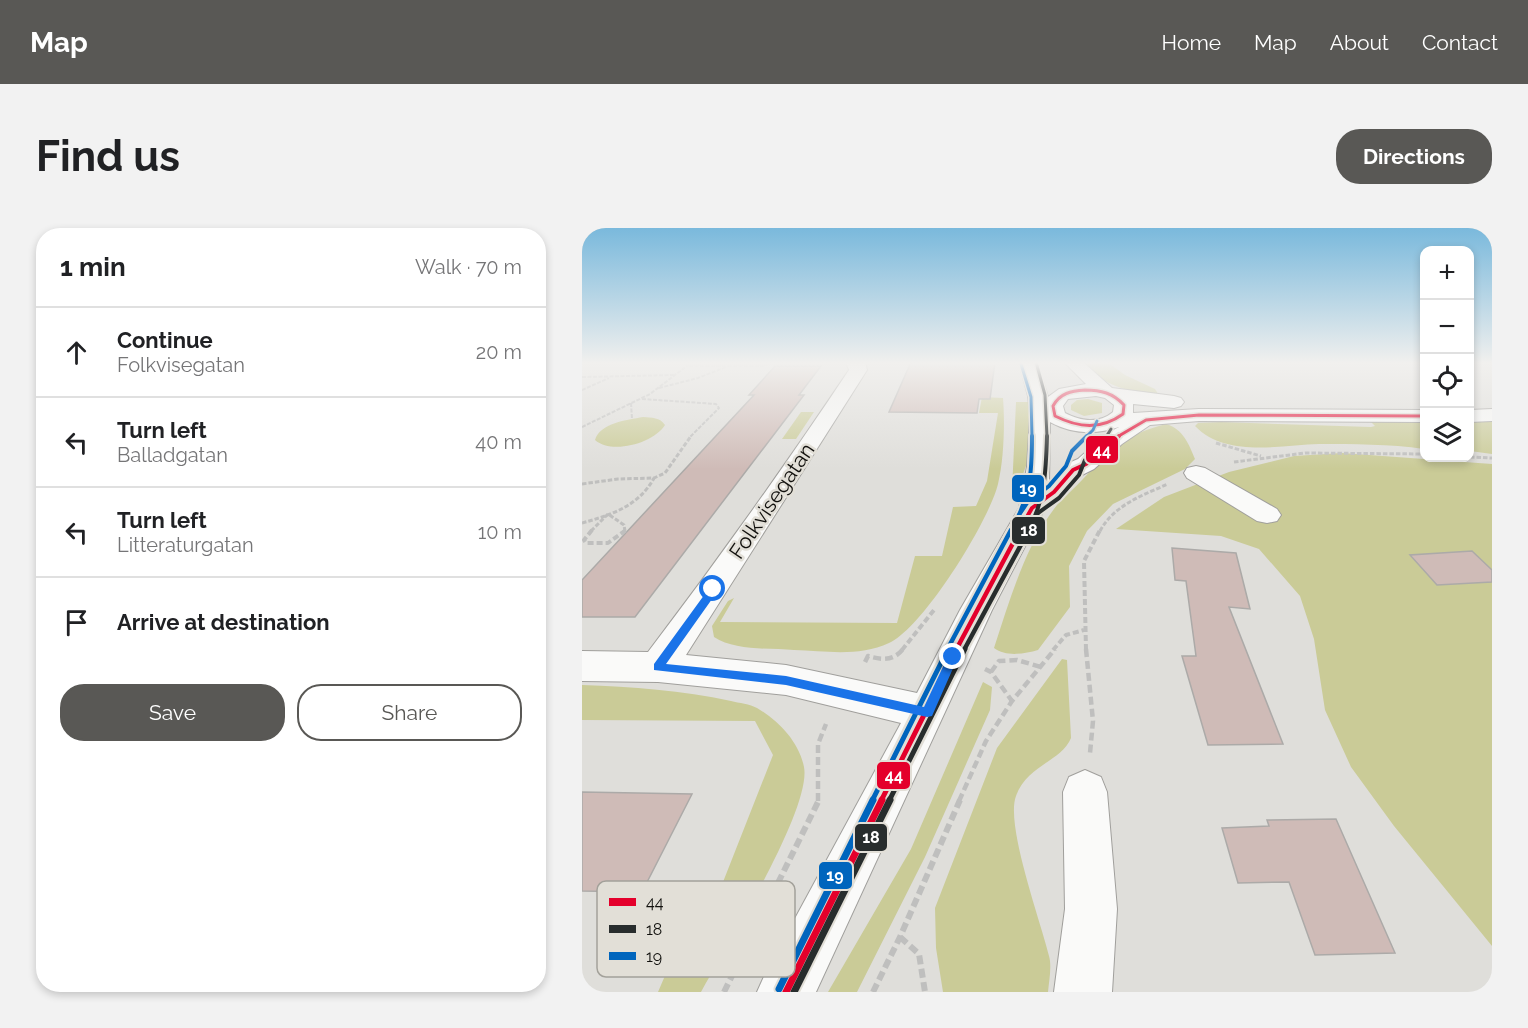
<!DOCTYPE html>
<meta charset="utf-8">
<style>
body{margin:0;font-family:Raleway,sans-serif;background:#f2f2f2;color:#202124}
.controls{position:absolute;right:18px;top:18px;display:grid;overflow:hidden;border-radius:12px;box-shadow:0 3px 9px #0003}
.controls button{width:54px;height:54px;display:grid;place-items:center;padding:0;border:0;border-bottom:2px solid #e0e0e0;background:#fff;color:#202124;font:30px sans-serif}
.stop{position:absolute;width:18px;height:18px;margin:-14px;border:4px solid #1a73e8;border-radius:50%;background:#fff}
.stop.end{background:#1a73e8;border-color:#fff;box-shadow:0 2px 6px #0008}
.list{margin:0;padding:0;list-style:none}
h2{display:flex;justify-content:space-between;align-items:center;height:78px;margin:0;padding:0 24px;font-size:26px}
h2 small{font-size:20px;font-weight:400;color:#757577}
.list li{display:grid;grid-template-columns:39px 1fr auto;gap:18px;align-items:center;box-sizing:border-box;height:90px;padding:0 24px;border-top:2px solid #e0e0e0}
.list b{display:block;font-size:22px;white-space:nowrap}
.list p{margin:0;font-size:20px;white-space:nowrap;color:#757577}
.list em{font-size:20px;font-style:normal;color:#757577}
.actions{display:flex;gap:12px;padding:18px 24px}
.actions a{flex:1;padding:14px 0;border:2px solid #595855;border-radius:24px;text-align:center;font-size:21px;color:#595855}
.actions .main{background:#595855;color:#fff}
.icon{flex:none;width:33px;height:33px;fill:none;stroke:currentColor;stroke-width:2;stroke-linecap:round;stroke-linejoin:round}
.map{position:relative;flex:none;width:910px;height:764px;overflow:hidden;border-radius:24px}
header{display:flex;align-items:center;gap:36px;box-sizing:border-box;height:84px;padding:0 30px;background:#595855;color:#fff}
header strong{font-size:28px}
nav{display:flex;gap:33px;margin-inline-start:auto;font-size:21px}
.intro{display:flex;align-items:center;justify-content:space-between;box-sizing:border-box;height:144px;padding:0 36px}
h1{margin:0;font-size:42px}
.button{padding:15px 27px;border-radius:24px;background:#595855;color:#fff;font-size:21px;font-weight:700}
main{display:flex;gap:36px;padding:0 36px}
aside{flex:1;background:#fff;border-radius:24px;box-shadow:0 3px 9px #0003}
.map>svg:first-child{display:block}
</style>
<header>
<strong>Map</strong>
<nav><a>Home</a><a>Map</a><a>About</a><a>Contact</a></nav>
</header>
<div class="intro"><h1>Find us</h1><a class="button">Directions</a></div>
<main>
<aside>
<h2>1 min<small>Walk · 70 m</small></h2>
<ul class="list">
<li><svg class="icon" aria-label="ahead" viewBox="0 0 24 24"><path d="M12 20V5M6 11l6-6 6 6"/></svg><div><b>Continue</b><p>Folkvisegatan</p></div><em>20 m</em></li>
<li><svg class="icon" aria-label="left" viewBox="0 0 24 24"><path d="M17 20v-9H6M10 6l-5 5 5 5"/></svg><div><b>Turn left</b><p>Balladgatan</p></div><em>40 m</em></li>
<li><svg class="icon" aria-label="left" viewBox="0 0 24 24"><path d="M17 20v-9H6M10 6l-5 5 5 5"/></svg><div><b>Turn left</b><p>Litteraturgatan</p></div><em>10 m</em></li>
<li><svg class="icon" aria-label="arrive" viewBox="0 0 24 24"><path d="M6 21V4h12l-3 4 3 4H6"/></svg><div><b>Arrive at destination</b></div></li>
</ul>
<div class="actions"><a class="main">Save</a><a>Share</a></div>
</aside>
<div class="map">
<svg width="910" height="764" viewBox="0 0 910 764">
<rect width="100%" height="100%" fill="#dfdeda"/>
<!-- green -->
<g fill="#cacb97">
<path d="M503 134H525L543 147 573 161 578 169C551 164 519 159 503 134Z"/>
<path d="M400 169 421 170C423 195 422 231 416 256 407 293 341 400 307 415 277 429 244 423 212 422 188 420 153 423 132 409L130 398 146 373 152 370 138 394 315 395 333 328H360L371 279 394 278 405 253 416 185H397Z"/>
<polygon points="506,171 520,175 520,185 502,188 489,182 489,177 495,172"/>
<polygon points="434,174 450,174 450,221 435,263 430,263"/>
<polygon points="219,184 232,184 214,211 200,211"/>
<path d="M61 189C70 190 78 189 83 197 72 215 30 227 13 212 18 195 45 192 61 189Z"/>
<path d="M842 193V221C808 216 771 216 737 216 698 217 644 230 613 198L616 195 639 194 789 199 793 198 789 194Z"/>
<polygon points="888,193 910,193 910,226 888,223"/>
<path d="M584 196C601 201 607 216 613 231L603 241 531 276 505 303 487 338 488 379 456 422C442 426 424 429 412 420 428 372 443 317 475 277 483 268 493 260 501 251 531 219 540 208 584 196Z"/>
<polygon points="760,225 910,236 910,718 812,598 769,539 743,482 732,411 718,368 677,321 639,308 534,301 582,269 647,244 712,228"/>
<path d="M480 431 485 432 489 510C480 533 445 537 434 568 423 597 459 694 467 728 470 738 467 753 466 764H361L354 720 353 680 415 520Z"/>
<polygon points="401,454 410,459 408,482 343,629 275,764 246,764 329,621"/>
<path d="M0 457C50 459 100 462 149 473 157 475 168 476 175 480 197 493 217 514 222 539 230 581 143 721 119 764H76L85 743H106L191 527 173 493 0 492Z"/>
</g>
<!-- building -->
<g fill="#cfbbb7" stroke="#acaaa8" stroke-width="1.5">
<polygon points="329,134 413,134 408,171 397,171 395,185 307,184"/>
<polygon points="193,138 239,138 217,167 222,167 53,389 0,389 0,352 172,167 167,167"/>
<polygon points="590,320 654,325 668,381 647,379 701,516 626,517 600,428 614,428 604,353 593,352"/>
<polygon points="890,323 910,342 910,354 855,357 828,327"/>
<polygon points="0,564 110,566 60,664 0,663"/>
<polygon points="754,591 813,725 733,727 707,654 656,655 640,600 687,598 685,592"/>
</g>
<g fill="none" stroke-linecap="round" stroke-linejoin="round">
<!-- minor casing -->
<g stroke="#a09f9c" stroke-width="2">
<g id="minor">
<path d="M264 134H283L285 142 104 427 204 437 335 465 378 382 437 280 445 239 448 187 446 168 437 134H455L466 169 477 161 504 156 482 134H501L530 160 592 168 599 170 602 174 599 178 592 180 551 176V185L617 181 842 182V194L617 193 568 197 540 216 512 241 500 247 481 269 461 284 410 382 234 764H175L184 744 319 495 204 467 76 454 0 453V423L66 424C136 332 203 238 267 142ZM514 168 523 170 532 177 531 184C517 196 498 193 483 185L481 178 486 171ZM468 194C490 206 514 207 537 199L524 206 496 231 482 237 467 254Z"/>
<polygon points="910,181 910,193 888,194 888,182"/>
<polygon points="614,238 623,240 695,281 699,287 695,293 685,295 675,293 605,250 602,245 605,240"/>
<polygon points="503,542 519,549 525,564 535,681 530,764 472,764 483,681 481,564 487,549"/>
</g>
</g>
<!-- path-far4 -->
<g stroke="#bfbfbe" stroke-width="2" stroke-dasharray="4 1.5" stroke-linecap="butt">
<polyline points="107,138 181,138 189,134"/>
<polyline points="0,149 92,147"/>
<polyline points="77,160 116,150 144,139"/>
<polyline points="0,162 27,150"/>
<polyline points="60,171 134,176 137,180 108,209"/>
<polyline points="49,175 50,191"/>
<polyline points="0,199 68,166 110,134"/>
</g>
<!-- path-far3 -->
<g stroke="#bfbfbe" stroke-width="3" stroke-dasharray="4.5 2" stroke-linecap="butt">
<polyline points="634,215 679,228"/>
<polyline points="888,229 910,230"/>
<polyline points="652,234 723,225 842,226"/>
<polyline points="0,256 36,251 72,250 83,245 109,208"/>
<path d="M0 295C29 287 57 278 72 250"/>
<polyline points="9,303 26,286 42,297 43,303"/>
<path d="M518 303C532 277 561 267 586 256"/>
</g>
<!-- path-far2 -->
<g stroke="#bfbfbe" stroke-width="4" stroke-dasharray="6 3" stroke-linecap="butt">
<polyline points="10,302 2,312 4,315 26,315 44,302"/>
<polyline points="320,422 352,382"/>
<polyline points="471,422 484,407 502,402"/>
<polyline points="504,422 502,333 518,302"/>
</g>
<!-- path-far1 -->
<g stroke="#bfbfbe" stroke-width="4.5" stroke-dasharray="8 4" stroke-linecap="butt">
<polyline points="504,421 511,493 508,525"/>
<path d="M283 434 286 428C299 432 312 433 321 421"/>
<polyline points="403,441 409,444 430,473"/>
<polyline points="409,444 417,433 435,432 459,439"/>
<polyline points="236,573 236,516 244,496"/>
<polyline points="377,573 404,513 430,473 473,421"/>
</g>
<!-- path -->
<g stroke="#bfbfbe" stroke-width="6" stroke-dasharray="9 4.5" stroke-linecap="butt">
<polyline points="318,709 337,726 343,764"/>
<polyline points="142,764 237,572"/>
<polyline points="291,764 318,709 378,572"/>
</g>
<!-- minor -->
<use href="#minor" fill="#fafaf9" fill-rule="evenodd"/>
<!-- bus-1-far4 casing -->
<g stroke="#e2dfd7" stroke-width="6">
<g id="bus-1-far4">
<path d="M503 162C519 162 531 165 542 177L541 186C519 202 497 200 473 188L471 178C478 165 489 163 503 162Z"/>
<polyline points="535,209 564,192 617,187 842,188"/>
</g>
</g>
<!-- bus-1-far3 casing -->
<g stroke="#e2dfd7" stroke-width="8">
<polyline id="bus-1-far3" points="437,303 450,280 472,264 491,242 504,236 537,208"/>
</g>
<!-- bus-1-far2 casing -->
<g stroke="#e2dfd7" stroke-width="9">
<polyline id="bus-1-far2" points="374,422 438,302"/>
</g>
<!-- bus-1-far1 casing -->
<g stroke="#e2dfd7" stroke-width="10">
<polyline id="bus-1-far1" points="299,573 375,421"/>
</g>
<!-- bus-1 casing -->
<g stroke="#e2dfd7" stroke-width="11">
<polyline id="bus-1" points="204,764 300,572"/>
</g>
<!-- bus-2-far4 casing -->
<g stroke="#e2dfd7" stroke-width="6">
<g id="bus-2-far4">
<polyline points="454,134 463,167 465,209"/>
<polyline points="524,209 529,201"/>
</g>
</g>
<!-- bus-2-far3 casing -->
<g stroke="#e2dfd7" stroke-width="8">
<g id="bus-2-far3">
<polyline points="451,295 456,285 477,270 497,247 503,232 525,208"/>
<path d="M446 303C463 272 464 243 465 208"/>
</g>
</g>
<!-- bus-2-far2 casing -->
<g stroke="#e2dfd7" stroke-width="9">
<polyline id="bus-2-far2" points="382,422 447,302"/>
</g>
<!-- bus-2-far1 casing -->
<g stroke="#e2dfd7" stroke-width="10">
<polyline id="bus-2-far1" points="307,573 383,421"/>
</g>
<!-- bus-2 casing -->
<g stroke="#e2dfd7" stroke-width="11">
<polyline id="bus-2" points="212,764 308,572"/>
</g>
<!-- bus-3-far4 casing -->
<g stroke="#e2dfd7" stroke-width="6">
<g id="bus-3-far4">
<polyline points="439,136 449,169 450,209"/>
<polyline points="504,209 511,202 515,193"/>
</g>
</g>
<!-- bus-3-far3 casing -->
<g stroke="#e2dfd7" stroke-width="8">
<g id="bus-3-far3">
<polyline points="437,287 445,275 467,258 484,238 490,223 505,208"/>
<path d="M429 303C448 268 450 248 450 208"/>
</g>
</g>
<!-- bus-3-far2 casing -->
<g stroke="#e2dfd7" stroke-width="9">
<polyline id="bus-3-far2" points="365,422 429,302"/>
</g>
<!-- bus-3-far1 casing -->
<g stroke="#e2dfd7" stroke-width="10">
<polyline id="bus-3-far1" points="290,573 366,421"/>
</g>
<!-- bus-3 casing -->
<g stroke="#e2dfd7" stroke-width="11">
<polyline id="bus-3" points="197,761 291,572"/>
</g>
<!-- bus-1-far4 -->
<use href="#bus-1-far4" stroke="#e4002b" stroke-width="3"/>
<!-- bus-1-far3 -->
<use href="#bus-1-far3" stroke="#e4002b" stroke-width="4"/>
<!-- bus-1-far2 -->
<use href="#bus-1-far2" stroke="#e4002b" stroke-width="4.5"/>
<!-- bus-1-far1 -->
<use href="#bus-1-far1" stroke="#e4002b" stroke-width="5"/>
<!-- bus-1 -->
<use href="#bus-1" stroke="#e4002b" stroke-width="7"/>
<!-- bus-2-far4 -->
<use href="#bus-2-far4" stroke="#282d2d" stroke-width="3"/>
<!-- bus-2-far3 -->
<use href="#bus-2-far3" stroke="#282d2d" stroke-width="4"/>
<!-- bus-2-far2 -->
<use href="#bus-2-far2" stroke="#282d2d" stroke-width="4.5"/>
<!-- bus-2-far1 -->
<use href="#bus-2-far1" stroke="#282d2d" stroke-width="5"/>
<!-- bus-2 -->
<use href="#bus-2" stroke="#282d2d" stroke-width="7"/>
<!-- bus-3-far4 -->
<use href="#bus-3-far4" stroke="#0065bd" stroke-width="3"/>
<!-- bus-3-far3 -->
<use href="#bus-3-far3" stroke="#0065bd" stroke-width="4"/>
<!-- bus-3-far2 -->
<use href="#bus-3-far2" stroke="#0065bd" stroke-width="4.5"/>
<!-- bus-3-far1 -->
<use href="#bus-3-far1" stroke="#0065bd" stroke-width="5"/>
<!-- bus-3 -->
<use href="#bus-3" stroke="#0065bd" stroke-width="7"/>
</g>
<!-- sky -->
<linearGradient id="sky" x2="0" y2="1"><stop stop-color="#7ab9dc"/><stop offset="0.56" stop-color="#f1f0ee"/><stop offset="1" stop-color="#f1f0ee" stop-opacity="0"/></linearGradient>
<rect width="910" height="241" fill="url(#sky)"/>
<!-- route -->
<polygon fill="#1a73e8" points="131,358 135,359 135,364 84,436 204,448 342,479 367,426 371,425 376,429 350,488 345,489 204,457 72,442 72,436 128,359"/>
<g text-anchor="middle" stroke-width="5" stroke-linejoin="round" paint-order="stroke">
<!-- street labels -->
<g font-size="21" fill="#11100d" stroke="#e2dfd7">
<text transform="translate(190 273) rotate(-56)" y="7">Folkvisegatan</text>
</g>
</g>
<!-- legend -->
<rect x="15" y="653" width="198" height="96" rx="9" fill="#e2dfd7" stroke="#a3a19a" stroke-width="1.5"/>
<rect x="27" y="670" width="27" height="8" fill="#e4002b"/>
<rect x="27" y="697" width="27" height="8" fill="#282d2d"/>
<rect x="27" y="724" width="27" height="8" fill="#0065bd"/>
<g font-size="16" fill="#11100d">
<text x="64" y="680">44</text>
<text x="64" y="707">18</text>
<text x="64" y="734">19</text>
</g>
<g stroke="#e2dfd7" stroke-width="2">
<rect x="503" y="207" width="34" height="29" rx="6" fill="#e4002b"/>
<rect x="429" y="246" width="34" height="29" rx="6" fill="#0065bd"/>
<rect x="429" y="288" width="35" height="29" rx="6" fill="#282d2d"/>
<rect x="294" y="533" width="35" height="29" rx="6" fill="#e4002b"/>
<rect x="272" y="595" width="34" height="29" rx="6" fill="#282d2d"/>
<rect x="236" y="633" width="35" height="29" rx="6" fill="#0065bd"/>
</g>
<g font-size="16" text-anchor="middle" font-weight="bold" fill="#fff">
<text x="520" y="228">44</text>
<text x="446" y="266">19</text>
<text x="447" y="308">18</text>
<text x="312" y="553">44</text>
<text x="289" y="615">18</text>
<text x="253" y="653">19</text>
</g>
</svg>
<div class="controls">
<button>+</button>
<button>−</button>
<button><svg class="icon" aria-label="locate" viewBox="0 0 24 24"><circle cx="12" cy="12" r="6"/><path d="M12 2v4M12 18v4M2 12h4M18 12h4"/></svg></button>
<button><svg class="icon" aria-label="layers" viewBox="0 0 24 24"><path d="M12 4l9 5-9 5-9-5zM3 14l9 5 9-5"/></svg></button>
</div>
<div class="stop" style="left:131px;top:361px"></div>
<div class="stop end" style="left:371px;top:429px"></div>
</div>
</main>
